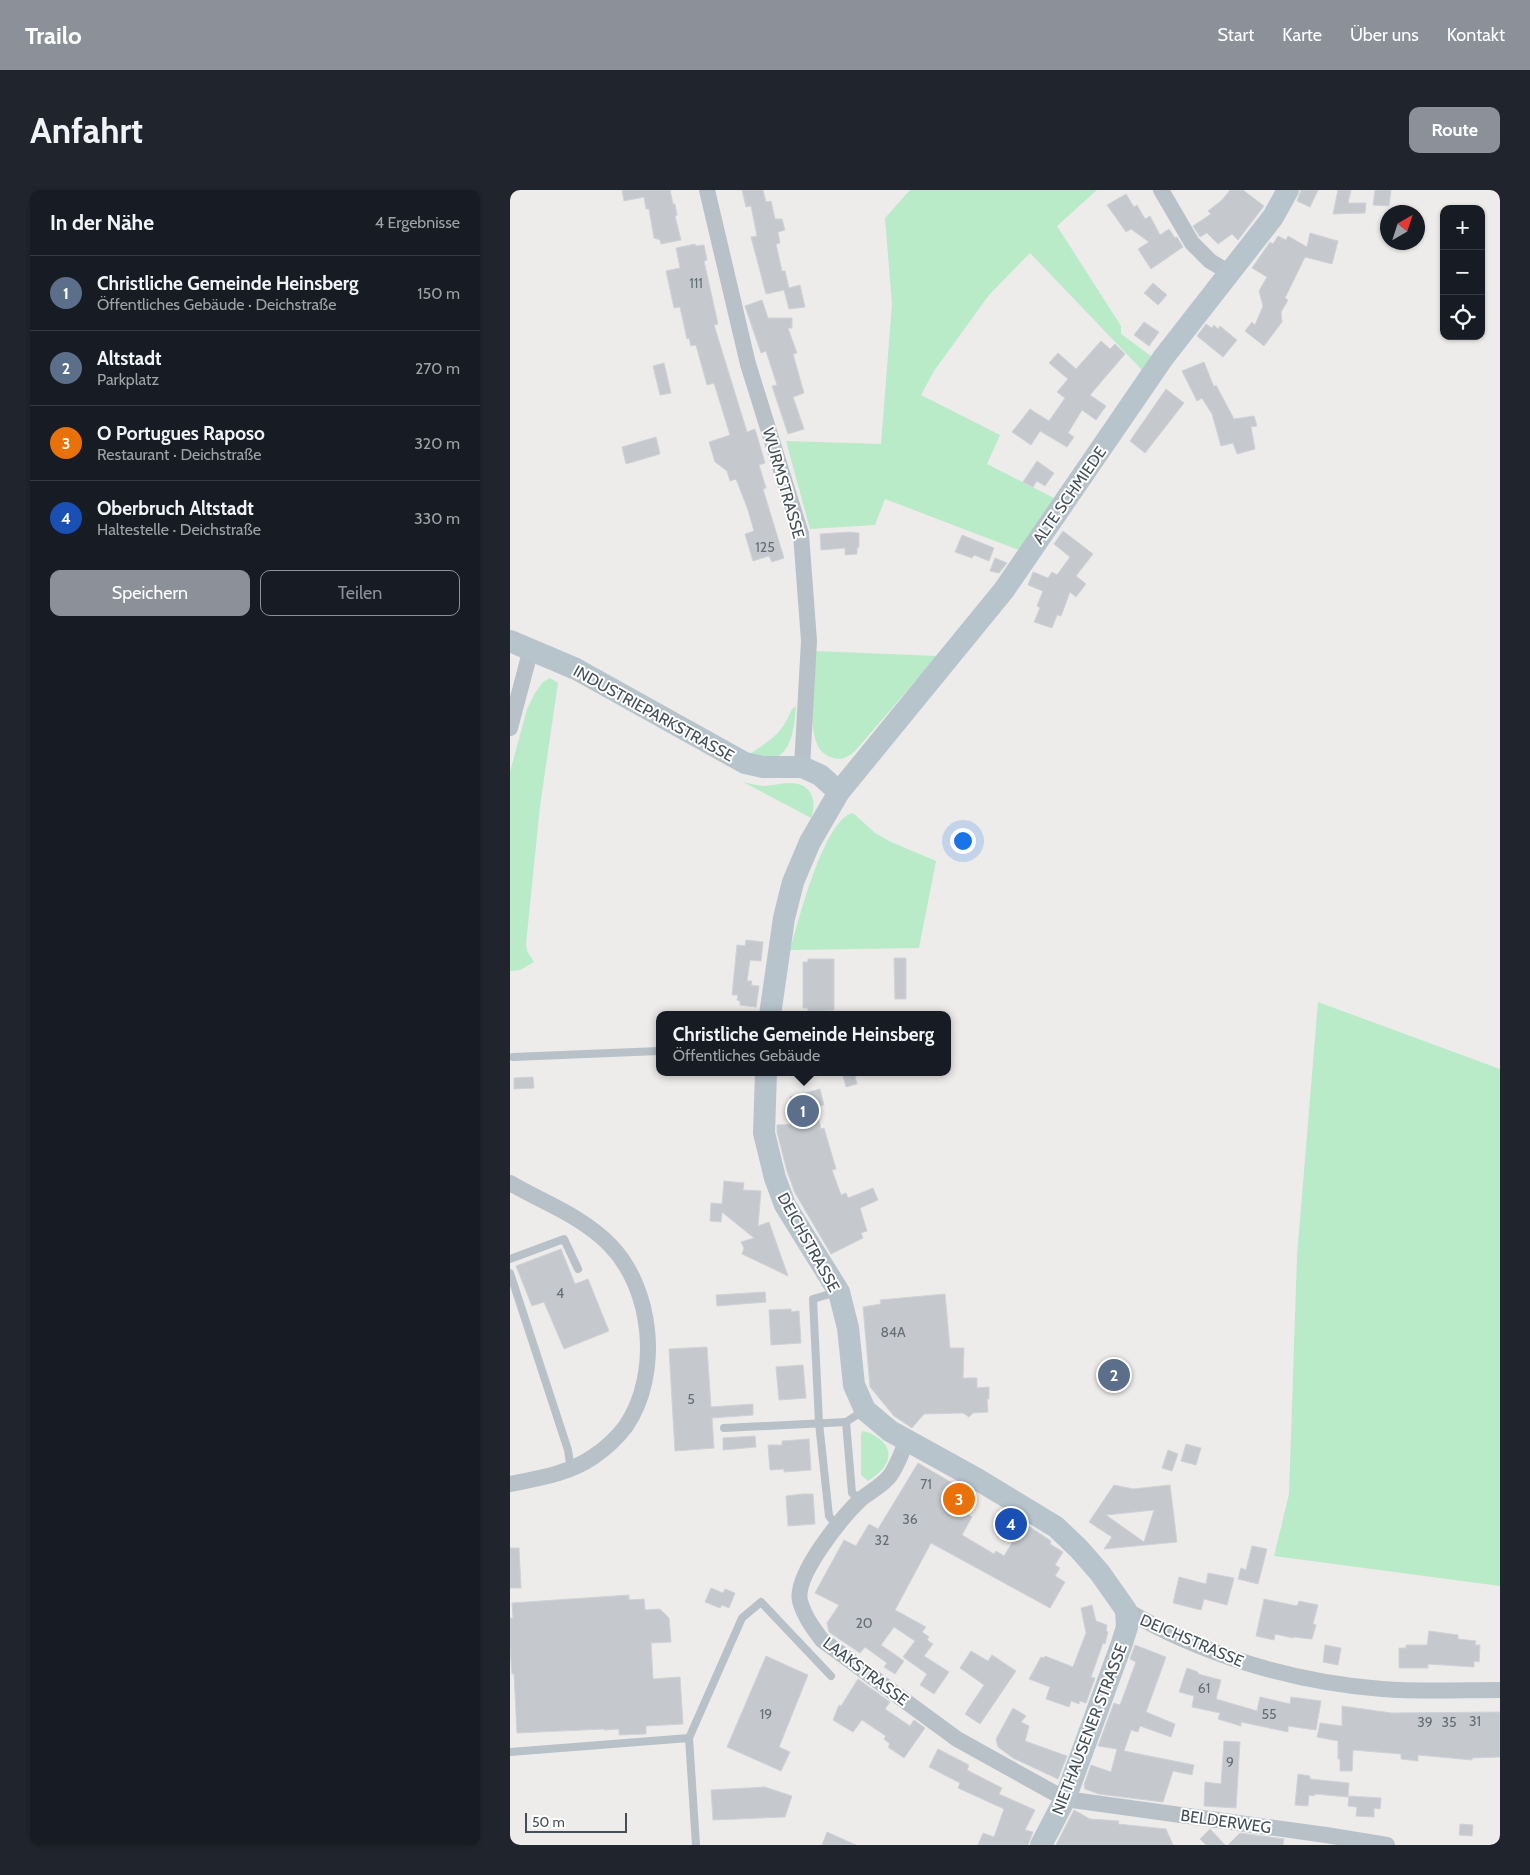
<!DOCTYPE html>
<html lang="de">
<meta charset="utf-8">
<style>
body{margin:0;font-family:Cabin,sans-serif;background:#20242c;color:#f1f3f6}
.controls{position:absolute;right:15px;top:15px;display:grid;overflow:hidden;border-radius:10px;box-shadow:0 1px 4px #0004}
.controls button{width:45px;height:45px;display:grid;place-items:center;padding:0;border:0;border-bottom:1px solid #363941;background:#171b24;color:#f1f3f6;font:25px sans-serif}
.compass{position:absolute;left:870px;top:15px;width:45px;height:45px;border-radius:50%;background:#171b24;box-shadow:0 1px 4px #0004;rotate:39deg}
.scale{position:absolute;left:15px;bottom:12px;width:102px;box-sizing:border-box;padding-left:5px;border:2px solid #445057;border-top:0;font-size:14px;line-height:18px;white-space:nowrap;color:#445057;-webkit-text-stroke:4px #fff;paint-order:stroke}
.you{position:absolute;left:452px;top:650px;width:18px;height:18px;margin:-12px;border:4px solid #fff;border-radius:50%;background:#1a73e8;box-shadow:0 0 0 8px #1a73e833}
.badge{display:grid;place-items:center;width:32px;height:32px;border-radius:50%;background:#8c9099;color:#fff;font-size:16px;font-weight:700}
.pin{position:absolute;translate:-50% -50%;border:2px solid #fff;box-shadow:0 1px 5px #0006}
.popup{position:absolute;left:146px;top:821px;width:295px;height:65px;box-sizing:border-box;display:grid;place-content:center;border-radius:10px;background:#171b24;filter:drop-shadow(0 1px 4px #0005);font-size:16px;white-space:nowrap;color:#9ea1a6}
.popup b{font-size:19px;color:#f1f3f6}
.popup::after{content:'';position:absolute;left:50%;top:100%;margin-left:-10px;border:10px solid transparent;border-top-color:#171b24}
.list{margin:0;padding:0;list-style:none}
h2{display:flex;justify-content:space-between;align-items:center;height:65px;margin:0;padding:0 20px;font-size:21px}
h2 small{font-size:16px;font-weight:400;color:#9ea1a6}
.list li{display:grid;grid-template-columns:32px 1fr auto;gap:15px;align-items:center;box-sizing:border-box;height:75px;padding:0 20px;border-top:1px solid #363941}
.list b{display:block;font-size:19px;white-space:nowrap}
.list p{margin:0;font-size:16px;white-space:nowrap;color:#9ea1a6}
.list em{font-size:16px;font-style:normal;color:#9ea1a6}
.actions{display:flex;gap:10px;padding:15px 20px}
.actions a{flex:1;padding:11px 0;border:1px solid #8c9099;border-radius:10px;text-align:center;font-size:18px;color:#8c9099}
.actions .main{background:#8c9099;color:#fff}
.icon{flex:none;width:28px;height:28px;fill:none;stroke:currentColor;stroke-width:2;stroke-linecap:round;stroke-linejoin:round}
.map{position:relative;flex:none;width:990px;height:1655px;overflow:hidden;border-radius:10px}
header{display:flex;align-items:center;gap:30px;box-sizing:border-box;height:70px;padding:0 25px;background:#8c9099;color:#fff}
header strong{font-size:24px}
nav{display:flex;gap:28px;margin-inline-start:auto;font-size:18px}
.intro{display:flex;align-items:center;justify-content:space-between;box-sizing:border-box;height:120px;padding:0 30px}
h1{margin:0;font-size:35px}
.button{padding:12px 22px;border-radius:10px;background:#8c9099;color:#fff;font-size:18px;font-weight:700}
main{display:flex;gap:30px;padding:0 30px}
aside{flex:1;background:#171b24;border-radius:10px;box-shadow:0 1px 4px #0004}
.map>svg:first-child{display:block}
</style>
<header>
<strong>Trailo</strong>
<nav><a>Start</a><a>Karte</a><a>Über uns</a><a>Kontakt</a></nav>
</header>
<div class="intro"><h1>Anfahrt</h1><a class="button">Route</a></div>
<main>
<aside>
<h2>In der Nähe<small>4 Ergebnisse</small></h2>
<ul class="list">
<li><span class="badge" style="background:#5c6f8a">1</span><div><b>Christliche Gemeinde Heinsberg</b><p>Öffentliches Gebäude · Deichstraße</p></div><em>150 m</em></li>
<li><span class="badge" style="background:#5c6f8a">2</span><div><b>Altstadt</b><p>Parkplatz</p></div><em>270 m</em></li>
<li><span class="badge" style="background:#e8710a">3</span><div><b>O Portugues Raposo</b><p>Restaurant · Deichstraße</p></div><em>320 m</em></li>
<li><span class="badge" style="background:#1a4fb4">4</span><div><b>Oberbruch Altstadt</b><p>Haltestelle · Deichstraße</p></div><em>330 m</em></li>
</ul>
<div class="actions"><a class="main">Speichern</a><a>Teilen</a></div>
</aside>
<div class="map">
<svg width="990" height="1655" viewBox="0 0 990 1655">
<rect width="100%" height="100%" fill="#eeebeb"/>
<!-- green -->
<g fill="#b9ebc8">
<polygon points="400,0 587,0 547,36 611,136 611,144 641,166 632,180 520,63 479,105 424,181 411,205 490,245 477,274 546,309 511,361 375,309 365,335 300,339 276,251 371,254 382,114 375,28"/>
<path d="M306 461 427 466 345 561C337 568 331 571 320 567 315 565 309 560 307 554 297 528 305 489 306 461Z"/>
<polygon points="40,488 48,493 30,616 16,754 17,761 24,772 10,780 0,781 0,582 17,519 25,503 33,492"/>
<path d="M286 516C284 544 279 582 241 563 263 549 272 543 282 519Z"/>
<path d="M233 592C241 594 249 596 256 596 264 595 272 593 280 593 301 593 308 610 301 628Z"/>
<path d="M343 623 365 643 381 652 426 671 409 758 280 760C288 733 314 628 343 623Z"/>
<polygon points="808,812 990,879 990,1396 764,1366 779,1304 787,1066"/>
<path d="M353 1241C358 1242 363 1244 367 1247 389 1262 376 1280 358 1291L351 1285V1244Z"/>
</g>
<!-- building -->
<g fill="#c5c9ce" stroke="#cfd2d7" fill-rule="evenodd">
<polygon points="112,0 160,0 163,14 165,14 167,25 165,26 171,50 151,54 150,50 144,48 139,19 136,19 134,7 114,11"/>
<polygon points="232,0 253,0 256,12 261,11 265,29 272,29 275,40 268,42 270,53 266,54 272,81 275,81 279,98 290,95 295,117 279,119 274,100 256,104 241,47 247,46 241,16 236,17"/>
<polygon points="720,0 733,0 754,16 728,50 722,44 708,54 697,43 690,47 683,36 701,24 698,21 712,10"/>
<polygon points="791,0 808,0 800,17 787,11"/>
<polygon points="828,0 841,0 838,13 856,13 855,23 823,24"/>
<polygon points="865,0 881,0 879,16 863,15"/>
<polygon points="616,4 624,17 627,15 635,29 640,26 650,45 659,39 665,48 667,47 673,57 641,79 628,59 639,52 621,39 616,42 597,15"/>
<polygon points="800,43 828,51 822,74 795,67 775,108 778,110 771,122 772,132 754,156 735,141 742,132 745,135 753,116 749,101 757,87 742,78 760,52 763,54 768,46 776,50 778,46 797,57"/>
<polygon points="185,54 186,56 194,55 197,70 194,71 208,134 204,135 237,242 245,239 255,273 249,275 256,298 253,299 274,368 262,372 259,366 243,371 235,344 244,341 238,320 226,289 220,291 217,281 205,272 199,252 220,245 204,193 197,195 186,155 181,156 179,148 177,149 170,117 164,118 156,81 170,78 166,58"/>
<polygon points="643,93 657,105 648,115 634,103"/>
<polygon points="252,110 258,128 282,128 282,138 278,138 287,163 283,164 294,203 283,207 294,239 278,244 262,196 267,195 256,161 251,163 235,116"/>
<polygon points="634,132 649,142 639,156 624,145"/>
<polygon points="696,134 702,138 704,135 708,139 710,136 727,150 713,167 687,146"/>
<polygon points="591,151 600,159 605,154 615,164 580,205 596,216 586,230 572,220 558,243 564,247 557,257 530,241 521,255 502,242 520,219 539,231 555,208 547,202 558,189 539,173 548,163 566,179"/>
<polygon points="694,172 704,197 706,195 724,229 744,226 747,236 741,237 745,259 727,264 723,253 711,256 702,224 692,208 687,211 672,181"/>
<polygon points="154,173 161,203 150,205 143,176"/>
<polygon points="656,199 674,213 635,263 620,251"/>
<polygon points="146,247 150,264 116,274 112,257"/>
<polygon points="527,271 544,283 535,296 527,291 523,297 513,292"/>
<polygon points="553,341 583,364 566,386 576,394 566,407 560,402 551,426 547,425 542,438 524,432 530,418 527,416 533,401 518,395 523,382 538,388 542,382 547,385 560,367 544,354"/>
<polygon points="339,342 349,343 349,357 347,358 347,364 335,365 335,358 311,360 310,344"/>
<polygon points="452,345 484,358 479,371 464,365 462,368 445,362"/>
<polygon points="485,368 497,373 489,383 480,381"/>
<polygon points="236,750 253,752 251,771 240,770 237,791 242,791 241,795 249,796 246,817 230,815 230,811 227,810 228,805 222,805 227,755 235,756"/>
<polygon points="384,768 396,768 396,809 385,809"/>
<polygon points="298,769 324,769 324,820 298,821 298,818 293,818 293,772 298,772"/>
<polygon points="332,882 344,882 347,894 336,897"/>
<polygon points="23,887 24,898 4,899 4,888"/>
<polygon points="310,899 314,915 306,917 311,939 314,938 326,979 322,980 331,1005 336,1003 338,1008 363,998 368,1010 350,1018 357,1041 351,1043 353,1048 321,1064 285,1003 277,981 267,942 267,935 284,934 281,922 283,922 280,907"/>
<polygon points="214,991 234,993 233,1000 251,1001 248,1036 259,1032 278,1086 232,1064 234,1058 231,1052 244,1048 212,1022 211,1032 200,1031 201,1013 212,1014"/>
<polygon points="51,1059 65,1094 78,1089 99,1141 54,1159 34,1112 22,1116 6,1076"/>
<polygon points="255,1102 256,1112 207,1116 206,1105"/>
<polygon points="435,1104 440,1158 454,1158 453,1188 467,1188 467,1198 479,1197 479,1209 477,1209 478,1222 463,1223 459,1227 453,1223 414,1224 402,1238 384,1226 360,1197 353,1117 371,1114 370,1110"/>
<polygon points="281,1119 281,1122 289,1121 291,1153 261,1155 259,1120"/>
<polygon points="197,1157 201,1217 243,1214 243,1225 202,1228 204,1258 165,1261 159,1159"/>
<polygon points="293,1175 296,1208 269,1210 266,1177"/>
<polygon points="245,1246 246,1257 213,1260 213,1248"/>
<polygon points="299,1249 301,1280 274,1282 274,1279 260,1280 258,1255 272,1255 272,1251"/>
<polygon points="676,1254 691,1258 686,1275 671,1271"/>
<polygon points="658,1260 668,1264 662,1281 652,1278"/>
<polygon points="408,1273 461,1304 451,1320 462,1327 452,1345 484,1364 486,1361 494,1366 514,1333 541,1351 540,1354 553,1362 545,1375 550,1378 545,1386 555,1392 540,1418 421,1353 385,1420 416,1437 412,1442 419,1447 417,1450 423,1454 414,1466 439,1482 424,1504 410,1495 417,1484 393,1467 405,1451 384,1437 371,1455 394,1471 385,1484 374,1477 377,1473 355,1457 350,1463 319,1442 317,1433 329,1415 305,1403 334,1350 346,1356 359,1334 368,1339"/>
<path d="M604 1295 623 1299 660 1295 667 1352 594 1359 602 1347 579 1332ZM644 1320 634 1352 596 1325Z"/>
<polygon points="293,1304 303,1304 305,1334 278,1336 276,1306"/>
<polygon points="742,1356 757,1359 748,1394 728,1389 731,1378 736,1380"/>
<polygon points="0,1358 9,1358 11,1398 0,1398"/>
<polygon points="698,1383 724,1388 717,1415 694,1409 691,1420 663,1413 669,1387 696,1394"/>
<polygon points="201,1398 213,1403 215,1399 225,1403 219,1418 212,1415 210,1418 195,1412"/>
<polygon points="119,1405 119,1410 134,1409 135,1420 150,1419 159,1428 161,1452 141,1453 143,1489 170,1487 173,1534 136,1536 136,1544 109,1545 109,1539 94,1540 94,1539 7,1543 4,1484 2,1484 0,1457 0,1428 3,1428 2,1413"/>
<polygon points="754,1409 787,1416 789,1411 808,1415 803,1434 806,1435 802,1449 783,1447 783,1448 765,1444 764,1450 746,1446"/>
<polygon points="582,1415 586,1431 597,1435 596,1441 598,1442 595,1454 593,1453 581,1487 585,1488 576,1513 570,1511 569,1514 561,1511 559,1517 536,1509 540,1497 519,1489 531,1467 534,1468 535,1466 563,1477 576,1443 571,1418"/>
<polygon points="919,1441 948,1445 948,1449 966,1451 965,1455 970,1455 969,1472 964,1471 964,1477 918,1474 918,1478 889,1478 889,1458 896,1458 896,1455 917,1455"/>
<polygon points="625,1455 656,1467 636,1522 665,1534 661,1547 630,1536 628,1542 621,1540 614,1561 684,1575 682,1585 663,1581 653,1612 589,1604 575,1599 574,1595 581,1575 601,1582 607,1559 588,1556 604,1513 610,1515 626,1472 620,1469"/>
<polygon points="815,1455 831,1458 828,1475 813,1472"/>
<polygon points="461,1461 478,1471 482,1465 506,1481 470,1534 455,1524 474,1495 450,1478"/>
<polygon points="256,1466 298,1485 269,1557 280,1562 271,1581 217,1557"/>
<polygon points="677,1478 688,1482 688,1484 711,1490 706,1509 747,1521 750,1507 780,1514 781,1507 811,1511 806,1540 778,1536 778,1542 731,1532 731,1536 708,1529 710,1523 682,1517 684,1506 669,1502"/>
<polygon points="348,1489 380,1512 375,1519 400,1536 404,1530 415,1538 394,1568 378,1557 380,1554 374,1549 376,1546 352,1530 343,1542 323,1530 329,1515 331,1516"/>
<polygon points="832,1516 881,1523 990,1522 990,1567 962,1568 962,1570 908,1565 908,1571 891,1569 891,1564 843,1560 842,1581 830,1581 830,1569 828,1569 828,1551 807,1547 810,1533 832,1536"/>
<polygon points="503,1518 516,1526 511,1532 519,1536 515,1551 557,1566 548,1589 503,1568 488,1557 486,1549"/>
<polygon points="714,1551 730,1552 726,1618 694,1616 695,1592 711,1594"/>
<polygon points="428,1559 459,1575 457,1580 492,1598 489,1604 525,1620 515,1640 523,1642 518,1655 468,1655 473,1643 484,1647 494,1619 448,1598 450,1593 419,1577"/>
<polygon points="788,1584 800,1586 800,1589 839,1593 838,1607 805,1604 804,1606 799,1605 798,1616 785,1615"/>
<polygon points="255,1597 282,1606 275,1627 203,1630 201,1600"/>
<polygon points="839,1606 871,1608 870,1619 864,1618 864,1627 846,1626 847,1617 838,1616"/>
<polygon points="564,1620 580,1629 609,1631 608,1634 656,1639 663,1655 546,1655"/>
<polygon points="950,1634 963,1635 962,1646 949,1645"/>
<polygon points="700,1639 715,1655 696,1655 690,1649"/>
<polygon points="317,1642 346,1655 312,1655"/>
<polygon points="730,1643 774,1649 773,1655 718,1655"/>
</g>
<g fill="none" stroke-linecap="round" stroke-linejoin="round">
<!-- lane -->
<g stroke="#b7c1c7" stroke-width="8">
<polyline points="3,867 149,861"/>
<polyline points="0,1069 54,1049 68,1079"/>
<polyline points="0,1083 58,1260 61,1280"/>
<polyline points="327,1102 303,1109 309,1233 319,1326 327,1336"/>
<polyline points="214,1238 336,1232"/>
<polyline points="351,1310 342,1303 336,1232 353,1221"/>
<polyline points="179,1548 232,1428 251,1412 321,1486"/>
<polyline points="0,1562 179,1548 186,1655"/>
</g>
<!-- street -->
<g stroke="#b7c1c7" stroke-width="16">
<polyline points="197,0 238,174 291,344 299,451 292,577"/>
<polyline points="651,0 682,53 700,71 720,83"/>
<polyline points="0,538 18,470 23,460"/>
<path d="M0 993C34 1013 72 1026 100 1055 143 1099 151 1184 116 1236 107 1248 95 1259 83 1267 58 1284 29 1288 0 1294"/>
<path d="M397 1250C392 1261 386 1280 378 1288 371 1296 360 1302 351 1309 333 1326 284 1385 290 1411 294 1426 303 1438 312 1450L447 1549 555 1609 816 1645 877 1655"/>
<path d="M616 1420C693 1465 782 1492 872 1499 911 1502 951 1500 990 1500"/>
</g>
<!-- secondary -->
<g stroke="#b7c4cc" stroke-width="22">
<polyline points="0,451 66,479 235,573 253,577 292,577 310,585 329,602"/>
<polyline points="260,825 274,728 283,692 300,652 329,602 494,400 653,168 763,27 778,0"/>
<polyline points="256,882 254,943 265,988 275,1015 329,1102 338,1138 344,1195 355,1220 380,1241 467,1289 546,1337 569,1359 590,1383 616,1420 617,1437 612,1453 555,1609 531,1655"/>
</g>
</g>
<g text-anchor="middle" stroke-width="4" stroke-linejoin="round" paint-order="stroke">
<!-- number labels -->
<g font-size="14" fill="#646e75">
<text x="186" y="98">111</text>
<text x="255" y="362">125</text>
<text x="50" y="1108">4</text>
<text x="383" y="1147">84A</text>
<text x="181" y="1214">5</text>
<text x="416" y="1299">71</text>
<text x="400" y="1334">36</text>
<text x="372" y="1355">32</text>
<text x="354" y="1438">20</text>
<text x="694" y="1503">61</text>
<text x="256" y="1529">19</text>
<text x="759" y="1529">55</text>
<text x="965" y="1536">31</text>
<text x="915" y="1537">39</text>
<text x="939" y="1537">35</text>
<text x="720" y="1577">9</text>
</g>
<!-- street labels -->
<g font-size="16" fill="#445057" stroke="#fff">
<text transform="translate(274 293) rotate(74)" y="6">WURMSTRASSE</text>
<text transform="translate(559 305) rotate(-55)" y="6">ALTE SCHMIEDE</text>
<text transform="translate(144 523) rotate(29)" y="6">INDUSTRIEPARKSTRASSE</text>
<text transform="translate(299 1052) rotate(61)" y="6">DEICHSTRASSE</text>
<text transform="translate(682 1450) rotate(23)" y="6">DEICHSTRASSE</text>
<text transform="translate(356 1481) rotate(37)" y="6">LAAKSTRASSE</text>
<text transform="translate(579 1539) rotate(-69)" y="6">NIETHAUSENER STRASSE</text>
<text transform="translate(716 1631) rotate(8)" y="6">BELDERWEG</text>
</g>
</g>
</svg>
<div class="controls">
<button>+</button>
<button>−</button>
<button><svg class="icon" aria-label="locate" viewBox="0 0 24 24"><circle cx="12" cy="12" r="6"/><path d="M12 2v4M12 18v4M2 12h4M18 12h4"/></svg></button>
</div>
<svg class="compass" viewBox="-18 -18 36 36"><path d="M0-13l5 13h-10z" fill="#e53935"/><path d="M0 13l5-13h-10z" fill="#9ea1a6"/></svg>
<div class="scale">50 m</div>
<div class="you"></div>
<div class="pin badge" style="left:293px;top:921px;background:#5c6f8a">1</div>
<div class="popup"><b>Christliche Gemeinde Heinsberg</b>Öffentliches Gebäude</div>
<div class="pin badge" style="left:604px;top:1185px;background:#5c6f8a">2</div>
<div class="pin badge" style="left:449px;top:1309px;background:#e8710a">3</div>
<div class="pin badge" style="left:501px;top:1334px;background:#1a4fb4">4</div>
</div>
</main>
